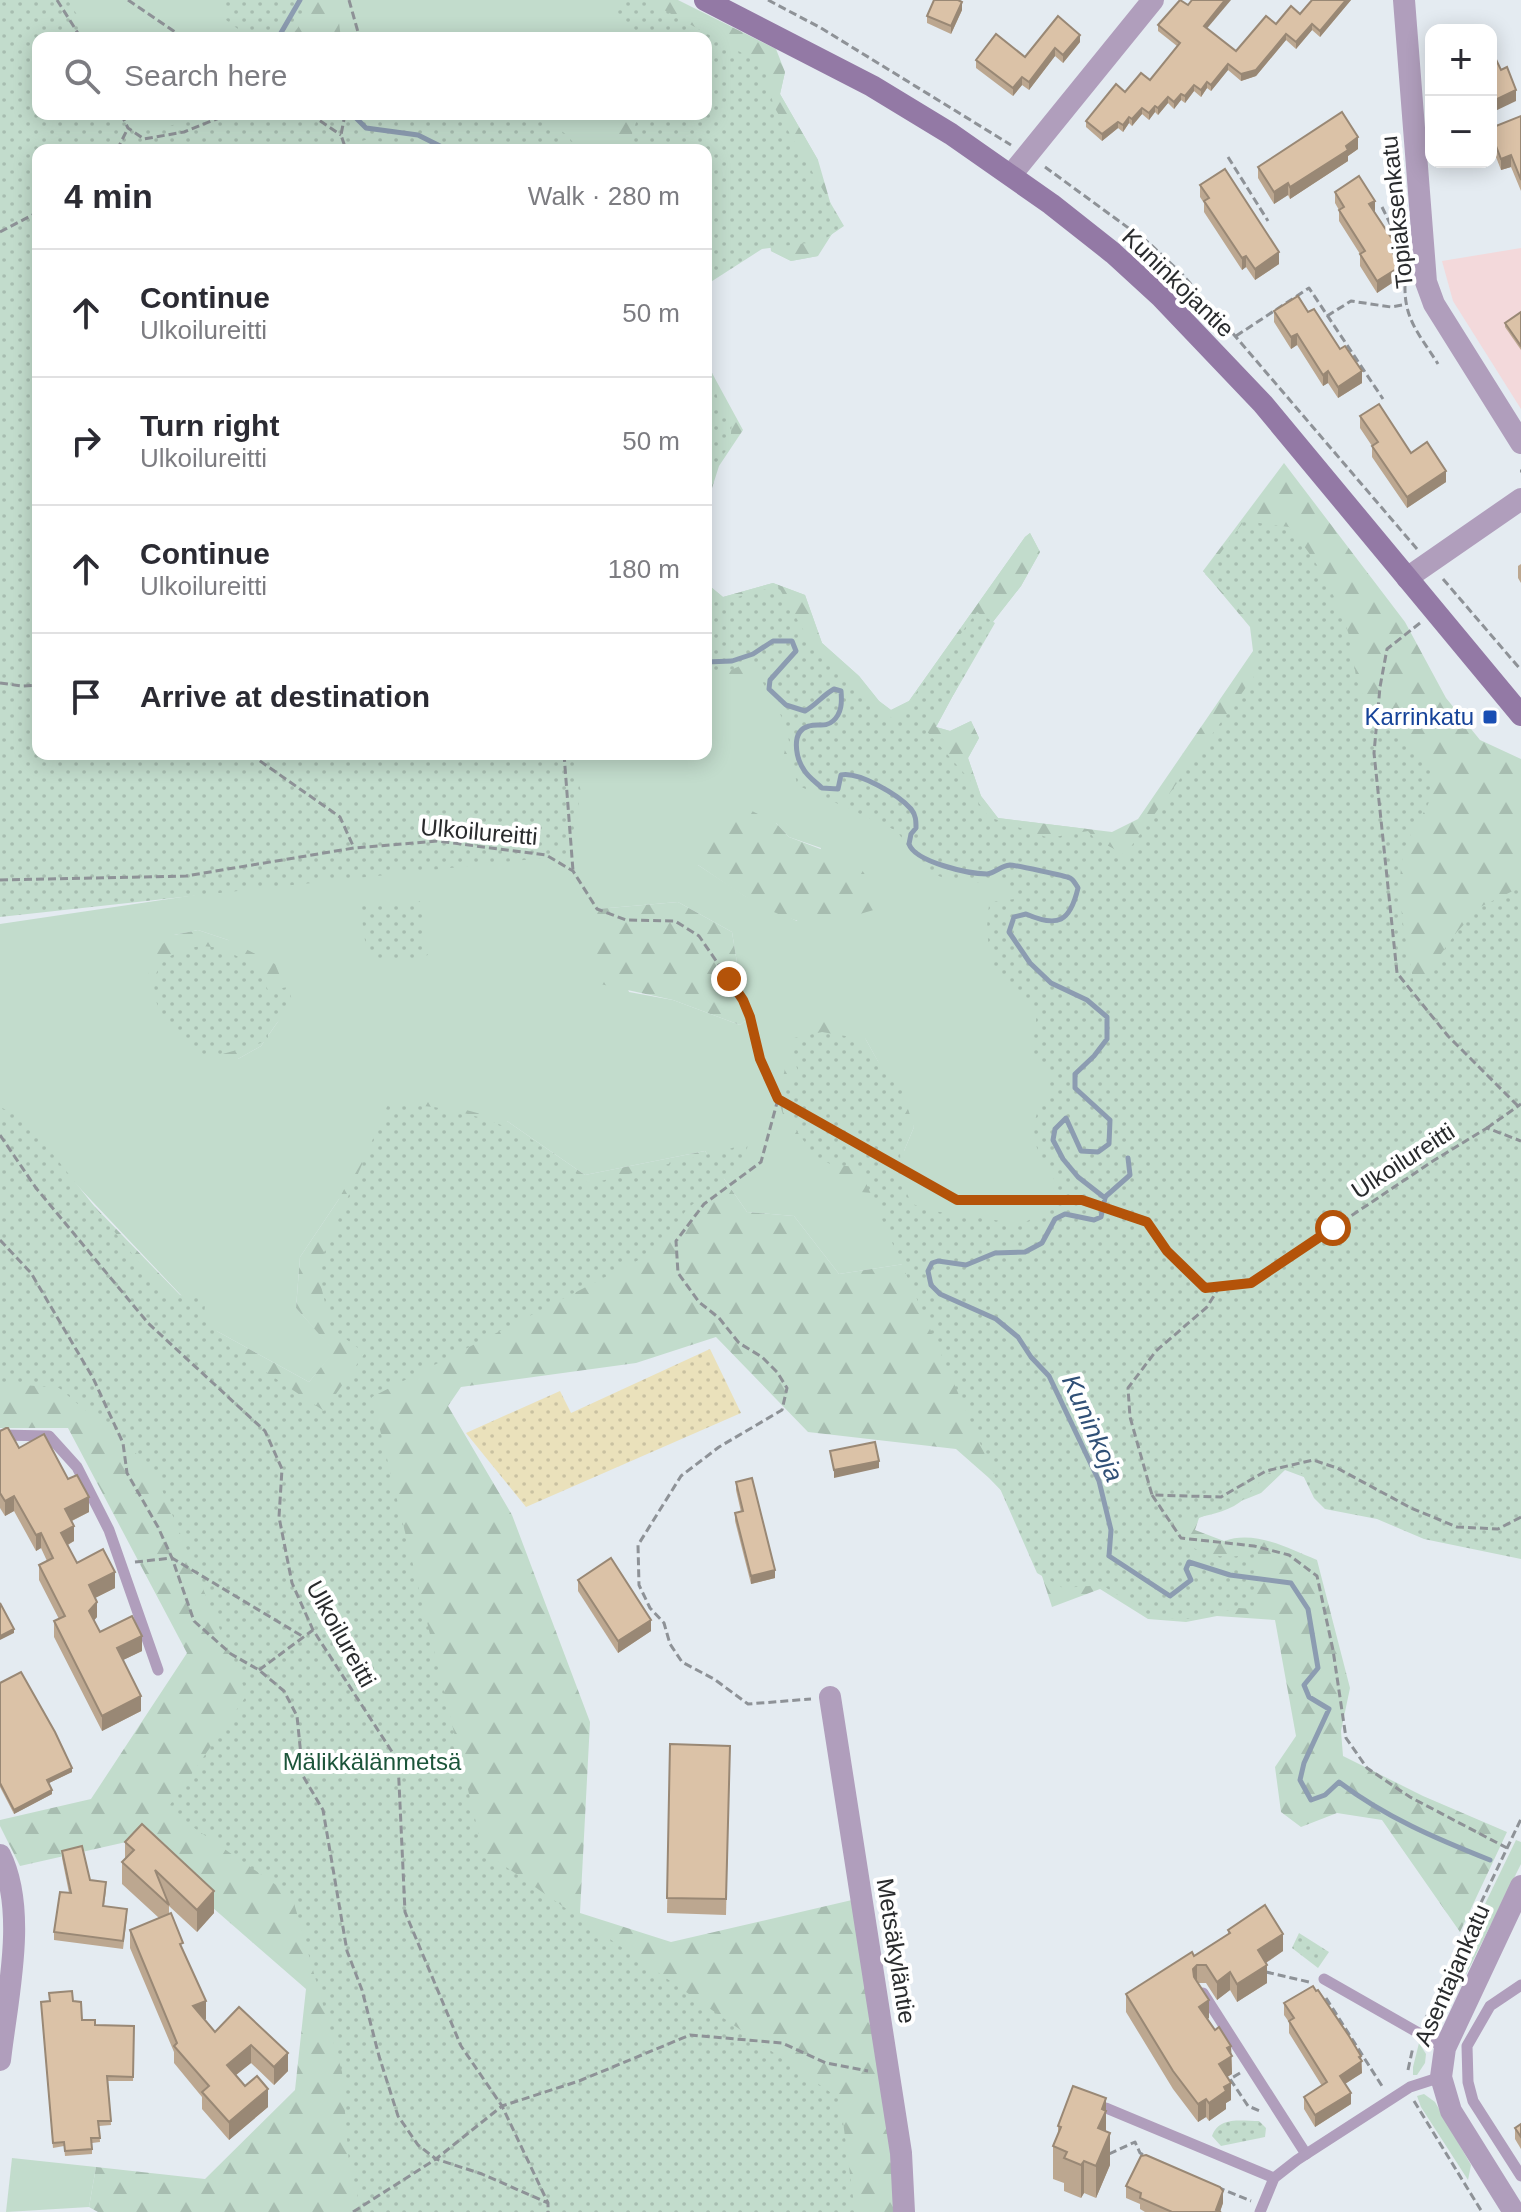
<!DOCTYPE html>
<meta charset="utf-8">
<style>
body{margin:0;font-family:Arial,sans-serif;background:#f2f2f3;color:#2b2b33}
.controls{position:absolute;right:24px;top:24px;display:grid;overflow:hidden;border-radius:16px;box-shadow:0 4px 20px #0003}
.controls button{width:72px;height:72px;display:grid;place-items:center;padding:0;border:0;border-bottom:2px solid #e1e1e2;background:#fff;color:#2b2b33;font:40px sans-serif}
.stop{position:absolute;width:24px;height:24px;margin:-18px;border:6px solid #b45309;border-radius:50%;background:#fff}
.stop.end{background:#b45309;border-color:#fff;box-shadow:0 2px 8px #0008}
.list{margin:0;padding:0;list-style:none}
h2{display:flex;justify-content:space-between;align-items:center;height:104px;margin:0;padding:0 32px;font-size:34px}
h2 small{font-size:26px;font-weight:400;color:#7c7c81}
.list li{display:grid;grid-template-columns:52px 1fr auto;gap:24px;align-items:center;box-sizing:border-box;height:128px;padding:0 32px;border-top:2px solid #e1e1e2}
.list b{display:block;font-size:30px;white-space:nowrap}
.list p{margin:0;font-size:26px;white-space:nowrap;color:#7c7c81}
.list em{font-size:26px;font-style:normal;color:#7c7c81}
.icon{flex:none;width:44px;height:44px;fill:none;stroke:currentColor;stroke-width:2;stroke-linecap:round;stroke-linejoin:round}
.map{position:relative;flex:none;width:1521px;height:2212px;overflow:hidden}
.search{position:absolute;background:#fff;box-shadow:0 4px 20px #0003;left:32px;top:32px;width:680px;height:88px;display:flex;align-items:center;gap:20px;box-sizing:border-box;padding:0 28px;border-radius:16px;color:#7c7c81;font-size:30px}
.panel{position:absolute;background:#fff;box-shadow:0 4px 20px #0003;left:32px;top:144px;width:680px;height:616px;border-radius:16px}
.map>svg:first-child{display:block}
</style>
<div class="map">
<svg width="1521" height="2212" viewBox="0 0 1521 2212">
<defs>
<pattern id="forest-firs" width="22" height="20" patternUnits="userSpaceOnUse" patternTransform="scale(2)"><rect width="22" height="20" fill="#c2dccc"/><path d="M5 1l3.5 6h-7zM16 11l3.5 6h-7z" fill="#a7bdb0"/></pattern>
<pattern id="sand-dots" width="8" height="8" patternUnits="userSpaceOnUse" patternTransform="scale(2)"><rect width="8" height="8" fill="#eae1bb"/><path d="M2 2h.1M6 6h.1" fill="none" stroke="#c9c1a1" stroke-width="1.8" stroke-linecap="round"/></pattern>
<pattern id="park-dots" width="8" height="8" patternUnits="userSpaceOnUse" patternTransform="scale(2)"><rect width="8" height="8" fill="#c2dccc"/><path d="M2 2h.1M6 6h.1" fill="none" stroke="#a7bdb0" stroke-width="1.8" stroke-linecap="round"/></pattern>
</defs>
<rect width="100%" height="100%" fill="#e4ebf1"/>
<!-- education -->
<polygon fill="#f3d9db" points="1521,248 1521,409 1453,301 1442,261"/>
<!-- grass -->
<g fill="#c2dccc" fill-rule="evenodd">
<polygon points="56,0 660,0 785,72 780,94 818,160 818,256 791,261 771,251 770,239 706,150 346,150 310,114 706,114 706,38 80,38"/>
<polygon points="121,114 229,114 144,139"/>
<path d="M1030 533 1040 552 1021 586 992 623 936 727 950 731 971 721 979 738 968 758 981 796 998 818 1087 829 1295 1163 956 1256 839 1274 794 1216 747 1212 705 1151 585 1175 507 1121 339 1199 300 1257 296 1308 335 1351 309 1382 213 1329 39 1145 0 1112V924L560 841 551 754H706V583L723 597 773 583 805 595 822 643 859 676 879 701 891 710 909 701 1025 537ZM776 823 789 837 821 848 797 921 745 896 698 865ZM678 902 732 932 743 1000 750 1017 740 1025 673 1000 629 992 597 909ZM198 930 228 940 279 1020 261 1046 238 1059 174 935ZM865 1038 914 1127 904 1151Z"/>
<polygon points="1516,1840 1521,1842 1521,1864 1441,2025 1426,2026"/>
<polygon points="1419,2043 1426,2054 1425,2063 1417,2075 1413,2075 1413,2067"/>
<polygon points="1424,2094 1435,2102 1471,2165 1468,2180 1421,2107 1417,2096"/>
<polygon points="12,2158 96,2167 89,2207 6,2212"/>
</g>
<!-- forest -->
<g fill="url(#forest-firs)">
<polygon points="224,0 336,0 341,38 249,38 235,26"/>
<polygon points="623,0 678,0 776,49 785,72 780,94 818,160 837,226 818,256 791,261 771,251 770,239 706,150 608,150 607,147 626,114 706,114 706,38 625,38 632,21"/>
<polygon points="706,362 743,430 719,466 706,507"/>
<polygon points="1284,463 1405,622 1446,698 1480,740 1521,759 1521,1118 1046,886 1005,879 966,884 918,865 898,834 797,781 784,754 794,712 773,706 761,661 742,676 706,674 706,583 723,597 773,583 805,595 822,643 859,676 879,701 891,710 909,701 1025,537 1030,533 1040,552 1021,586 992,623 936,727 950,731 971,721 979,738 968,758 981,796 998,818 1112,832 1138,819 1253,651 1250,627 1203,571"/>
<path d="M750 810 776 823 789 837 857 863 873 886 879 908C856 916 819 927 795 920 760 910 728 885 698 865V846L719 827Z"/>
<polygon points="678,902 732,932 743,1000 750,1017 740,1025 673,1000 591,982 587,941 597,909"/>
<polygon points="198,930 228,940 275,964 286,990 279,1020 261,1046 238,1059 215,1057 199,1046 152,996 148,967 159,947 174,935"/>
<polygon points="846,1019 865,1038 879,1063 902,1091 914,1127 904,1151 894,1195 850,1191 813,1175 793,1145 778,1099 792,1038 825,1020"/>
<path d="M414 1096 507 1121 585 1175 705 1151 747 1212 794 1216 839 1274 956 1256 1521 1558 1285 1470 1261 1493 1199 1518 1195 1530 1224 1541C1255 1530 1288 1548 1317 1560L1350 1688 1341 1731 1343 1756 1423 1796 1507 1832 1460 1932 1382 1820 1337 1813 1301 1827 1281 1812 1275 1767 1296 1736 1275 1620 1217 1616 1186 1622 1148 1619 1100 1589 1052 1607 1021 1511 989 1478 956 1449 808 1432 716 1337 636 1363 461 1387 448 1406 512 1515 590 1722 580 1913 671 1942 852 1900 892 2147 895 2212H98L89 2207 96 2167 205 2179 295 2090 306 1989 135 1840 20 1866 0 1826V1820L91 1799 187 1653 68 1428H0V1112H3L213 1329 309 1382 334 1351 296 1308 300 1257 339 1199 382 1116Z"/>
</g>
<!-- sand -->
<polygon fill="url(#sand-dots)" points="710,1349 741,1413 526,1507 466,1433 560,1391 571,1413"/>
<!-- park -->
<g fill="url(#park-dots)">
<polygon points="0,0 68,0 91,38 38,38 38,114 125,114 134,126 152,130 219,114 537,114 567,135 579,150 420,150 368,139 353,144 355,150 38,150 38,754 572,754 581,792 569,855 0,917"/>
<polygon points="225,0 306,0 306,17 290,38 250,38 226,20"/>
<polygon points="615,0 646,0 767,67 773,105 844,226 822,241 762,249 706,285 706,150 622,150 632,134 639,114 706,114 706,38 644,38 615,11"/>
<polygon points="706,354 718,400 732,420 730,446 716,463 706,481"/>
<path d="M1244 521 1289 527C1317 560 1337 596 1350 638 1356 657 1352 679 1364 696 1379 719 1431 754 1433 779 1436 805 1410 827 1404 851 1393 895 1408 947 1415 990L1456 933 1480 907 1521 887V1559L1424 1539 1377 1519 1325 1509 1314 1498 1301 1471 1284 1465C1263 1470 1253 1496 1234 1506 1219 1514 1199 1517 1183 1521L1178 1532C1196 1560 1229 1559 1258 1553L1254 1609 1239 1608 1187 1619 1152 1617 1102 1585 1063 1588 1037 1573 859 1167 833 1165 816 1158 783 1112 782 1089 798 1072 789 1039 822 1032 857 1038 902 1089 904 1141 900 1151 901 1179 911 1203 926 1210 1021 1224 1046 1212 1054 1203 1057 1183C1041 1164 1026 1134 1039 1109 1044 1099 1050 1092 1049 1080 1048 1067 1035 1060 1030 1048 1031 1036 1039 1024 1035 1011 1031 995 1013 993 1002 982 988 968 984 921 990 902L1015 899V889L1002 881 955 882 936 875 912 853 897 831 797 785 786 725 751 661 722 674 706 676V594L723 601 778 586 817 654 895 721 977 612 995 623 954 694 923 727 970 780 977 801 989 817 1049 838 1088 831 1094 838 1125 855 1255 675 1254 625 1205 574Z"/>
<polygon points="420,901 428,955 398,961 368,961 360,906"/>
<path d="M203 946 221 948 256 966 268 990 289 987 293 1007 268 1031V1041L212 1057C155 1040 121 953 203 946Z"/>
<path d="M388 1104C436 1104 483 1114 525 1136 548 1148 569 1168 589 1184L748 1144 744 1162 687 1209 656 1251 372 1397 483 1851 840 2099 855 2212H362L349 2165 342 2072 292 1896 167 1809 247 1695 153 1468 59 1388 0 1383V1107L15 1114 36 1133 164 1294 206 1297 204 1314 230 1348 324 1411 365 1353 331 1328 317 1269Z"/>
<polygon points="1299,1933 1329,1952 1318,1968 1292,1948"/>
<path d="M1259 2121 1266 2128 1265 2137 1221 2146 1212 2136C1219 2116 1241 2121 1259 2121Z"/>
</g>
<g fill="none" stroke-linecap="round" stroke-linejoin="round">
<!-- stream -->
<g stroke="#8c9cb1" stroke-width="5">
<polyline points="278,38 300,0"/>
<polyline points="352,114 366,128 418,135 448,150"/>
<path d="M706 662 732 661 753 654 773 641H792L796 651 770 680 769 689 786 705 805 711C816 705 823 695 834 689L841 691C842 702 842 713 833 721 825 728 818 723 809 726 790 731 796 758 804 770 808 777 817 783 822 788L838 789 841 775C858 771 899 795 911 809 916 815 916 821 916 828L911 834 909 844C915 862 969 874 987 874 996 873 1000 866 1010 865 1015 865 1066 876 1070 878 1074 880 1076 885 1078 888 1070 922 1058 928 1026 914L1014 917 1009 932 1030 963 1051 983 1087 1000 1107 1017V1039L1094 1056 1075 1074V1088L1110 1120 1109 1144 1098 1152 1081 1151 1066 1118 1055 1129 1053 1140 1063 1159 1078 1177 1105 1198 1101 1217 1094 1220 1065 1214 1055 1219 1042 1243 1025 1252 995 1253 966 1265 938 1261 932 1263 928 1271 931 1285 940 1294 996 1319 1018 1337 1031 1357 1049 1376 1099 1481 1111 1530 1109 1556 1170 1596 1191 1580 1186 1569 1189 1562 1230 1575 1291 1583 1308 1609 1318 1668 1304 1685 1309 1697 1329 1709 1304 1763 1300 1780 1311 1800 1325 1795 1339 1782C1385 1817 1437 1839 1490 1860"/>
<polyline points="1105,1197 1130,1175 1128,1158"/>
</g>
<!-- path -->
<g stroke="#8e9297" stroke-width="3" stroke-dasharray="8 4" stroke-linecap="butt">
<polyline points="57,0 81,38"/>
<polyline points="128,0 184,38"/>
<polyline points="349,0 358,32 357,38"/>
<polyline points="768,0 821,28 1011,145"/>
<polyline points="121,114 128,128 144,139 184,132 229,114"/>
<polyline points="310,114 341,135"/>
<polyline points="345,114 341,135 346,150"/>
<polyline points="117,150 128,128"/>
<polyline points="1228,157 1268,221"/>
<polyline points="1045,167 1149,243 1183,275 1417,549"/>
<polyline points="1382,207 1398,240 1402,258"/>
<polyline points="0,232 38,212"/>
<path d="M1405 285C1404 320 1420 335 1438 364"/>
<polyline points="1327,316 1351,301 1391,307 1402,305"/>
<polyline points="1236,336 1309,288 1383,399"/>
<polyline points="1520,471 1521,471"/>
<polyline points="1443,579 1521,670"/>
<polyline points="1420,623 1387,649 1380,687 1374,753 1397,973 1448,1036 1518,1106"/>
<polyline points="0,683 22,686 38,685"/>
<polyline points="250,754 340,817 354,848"/>
<polyline points="564,754 573,871"/>
<polyline points="0,880 186,876 354,848 437,841 546,855 573,871 597,909 626,920 675,921 699,936 743,1000 760,1059 778,1099 957,1200 1082,1200 1147,1222 1167,1251 1205,1288 1251,1283 1433,1161 1487,1128 1521,1141"/>
<polyline points="778,1099 761,1162 704,1204 676,1241 678,1273 699,1302 719,1318 739,1343 762,1357 777,1372 787,1388 782,1410 719,1447 681,1476 638,1545 639,1585 650,1608 664,1623 670,1644 682,1662 714,1679 748,1704 811,1699"/>
<polyline points="1487,1128 1521,1104"/>
<polyline points="0,1135 36,1188 148,1323 265,1431 282,1469 279,1517 292,1583 313,1630 398,1761 405,1912 461,2046 502,2106 548,2203 548,2212"/>
<polyline points="0,1240 31,1273 93,1378 123,1443 127,1473 158,1527 172,1558 194,1621 231,1654 259,1670 284,1691 297,1716 303,1776 323,1810 347,1951 362,1990 379,2056 398,2116 418,2145 436,2159 482,2174 548,2203"/>
<polyline points="1220,1286 1207,1307 1156,1351 1128,1388 1130,1417 1152,1495 1221,1497 1266,1471 1313,1460 1337,1468 1411,1508 1457,1527 1498,1529 1521,1517"/>
<polyline points="1152,1495 1181,1538 1254,1546 1289,1555 1317,1576 1333,1650 1346,1738 1367,1768 1410,1797 1507,1848"/>
<polyline points="135,1562 172,1558 302,1636"/>
<polyline points="259,1670 313,1630"/>
<polyline points="1266,1972 1309,1982"/>
<polyline points="1326,1998 1382,2086"/>
<polyline points="1424,2022 1521,1819"/>
<polyline points="1408,2070 1413,2047"/>
<polyline points="1240,2073 1230,2079 1248,2106 1260,2111"/>
<polyline points="1414,2101 1482,2212"/>
<polyline points="1109,2154 1135,2142 1140,2153 1148,2157"/>
<polyline points="1217,2187 1251,2201"/>
<polyline points="353,2212 436,2159 502,2106 579,2081 690,2035 782,2043 826,2063 868,2071"/>
</g>
<!-- service -->
<g stroke="#b09ebc" stroke-width="11">
<polyline points="0,1435 49,1436 77,1467 109,1530 158,1670"/>
<polyline points="1324,1979 1445,2048"/>
<polyline points="1521,1985 1490,2006 1467,2046 1468,2082 1473,2101 1521,2176"/>
<polyline points="1203,1993 1306,2154"/>
<polyline points="1106,2108 1274,2178"/>
<polyline points="1260,2212 1274,2178 1297,2160 1410,2087 1441,2077"/>
</g>
<!-- minor -->
<g stroke="#b09ebc" stroke-width="22">
<polyline points="1404,0 1426,282 1434,304 1521,443"/>
<polyline points="1011,175 1153,0"/>
<polyline points="1407,578 1521,499"/>
<polyline points="830,1697 901,2153 904,2212"/>
<path d="M0 1855C28 1911 7 1998 0 2060"/>
<polyline points="1514,2212 1451,2111 1441,2077 1445,2048 1521,1886"/>
</g>
<!-- secondary -->
<polyline stroke="#9379a5" stroke-width="22" points="705,0 872,86 951,134 1051,204 1113,253 1161,297 1263,404 1521,715"/>
</g>
<!-- wall -->
<g fill="#bca790">
<polygon points="1312,0 1351,0 1320,37 1312,30 1296,49 1286,40 1256,76 1241,81 1228,70 1211,91 1207,88 1201,97 1194,91 1185,103 1181,100 1174,109 1168,103 1158,115 1155,112 1149,120 1142,114 1132,126 1129,123 1123,132 1118,128 1102,141 1086,127 1086,121 1125,92 1150,80 1177,46 1158,31 1158,25 1207,28 1236,51 1276,24 1300,14"/>
<polygon points="962,10 951,34 927,23 927,16"/>
<polygon points="1080,42 1063,63 1055,56 1029,90 1022,85 1013,96 976,68 976,60 1025,57"/>
<polygon points="1521,116 1521,191 1511,167 1501,170 1491,144 1491,128"/>
<polygon points="1358,149 1348,156 1348,161 1290,199 1288,195 1274,204 1258,178 1258,167"/>
<polygon points="1200,185 1279,264 1255,280 1246,267 1242,270 1204,212 1204,203 1200,197"/>
<polygon points="1335,192 1374,212 1396,256 1401,277 1377,293 1360,266 1360,254 1339,221 1339,210 1335,203"/>
<polygon points="1274,311 1308,312 1340,349 1362,383 1338,398 1328,383 1323,386 1297,345 1291,349 1274,322"/>
<polygon points="1521,312 1521,350 1505,327 1505,323"/>
<polygon points="1360,416 1411,453 1446,482 1407,508 1372,457 1372,446 1360,428"/>
<polygon points="1521,564 1521,583 1518,578 1518,566"/>
<polygon points="0,1431 19,1448 68,1479 89,1512 72,1521 74,1541 68,1545 77,1563 115,1588 95,1598 97,1617 94,1620 100,1632 142,1651 123,1660 141,1711 102,1731 54,1637 54,1621 59,1619 39,1580 39,1565 47,1561 41,1548 36,1551 14,1511 5,1516 0,1508"/>
<polygon points="736,1482 775,1578 751,1584 735,1521 735,1513 741,1512 736,1490"/>
<polygon points="578,1580 651,1631 618,1653 578,1591"/>
<polygon points="0,1683 72,1772 49,1783 52,1794 14,1814 0,1787"/>
<polygon points="670,1744 730,1746 726,1915 667,1913"/>
<polygon points="125,1842 214,1913 197,1932 169,1906 169,1914 206,2019 204,2019 215,2032 239,2007 288,2071 274,2085 251,2063 236,2075 245,2086 268,2107 229,2140 202,2109 202,2097 174,2063 174,2052 130,1948 130,1930 159,1918 122,1884 122,1862 125,1859"/>
<polygon points="62,1851 90,1880 106,1890 104,1906 127,1917 123,1949 54,1940 54,1932 69,1893 62,1858"/>
<polygon points="1228,1930 1283,1951 1266,1963 1267,1983 1237,2002 1230,1990 1217,2000 1206,1983 1198,1983 1209,2018 1207,2019 1215,2030 1231,2046 1232,2074 1227,2077 1231,2100 1226,2103 1226,2109 1209,2121 1206,2117 1198,2122 1173,2089 1126,2012 1126,1994 1194,1956 1228,1934"/>
<polygon points="73,2001 82,2020 95,2025 134,2026 133,2081 108,2081 111,2125 99,2126 100,2142 92,2143 92,2154 65,2156 64,2146 53,2148 41,2002"/>
<polygon points="1284,2003 1361,2056 1362,2073 1345,2084 1351,2104 1315,2127 1304,2109 1304,2097 1322,2086 1289,2033 1289,2022 1284,2015"/>
<polygon points="1521,2124 1521,2149 1515,2139 1515,2128"/>
<polygon points="1058,2126 1106,2131 1110,2165 1096,2198 1084,2193 1081,2198 1064,2191 1064,2183 1053,2179 1053,2146 1058,2135"/>
<polygon points="1126,2186 1223,2203 1220,2211 1221,2212 1145,2212 1140,2209 1140,2204 1126,2198"/>
</g>
<!-- shaded-wall -->
<g fill="#998875">
<polygon points="1225,0 1231,0 1204,32 1204,26"/>
<polygon points="1346,0 1351,0 1320,37 1320,31"/>
<polygon points="962,2 962,10 951,34 951,26"/>
<polygon points="1312,24 1312,30 1296,49 1296,42"/>
<polygon points="1286,34 1286,40 1256,76 1241,81 1241,74"/>
<polygon points="1080,35 1080,42 1063,63 1063,55"/>
<polygon points="1055,48 1055,56 1029,90 1029,82"/>
<polygon points="1228,64 1228,70 1211,91 1211,85"/>
<polygon points="1022,77 1022,85 1013,96 1013,88"/>
<polygon points="1207,82 1207,88 1201,97 1201,90"/>
<polygon points="1194,85 1194,91 1185,103 1185,96"/>
<polygon points="1516,90 1516,101 1491,113 1491,102"/>
<polygon points="1181,94 1181,100 1174,109 1174,102"/>
<polygon points="1168,97 1168,103 1158,115 1158,108"/>
<polygon points="1155,106 1155,112 1149,120 1149,113"/>
<polygon points="1142,108 1142,114 1132,126 1132,119"/>
<polygon points="1129,117 1129,123 1123,132 1123,125"/>
<polygon points="1118,122 1118,128 1102,141 1102,134"/>
<polygon points="1358,137 1358,149 1348,156 1348,161 1290,199 1290,187"/>
<polygon points="1511,155 1511,167 1501,170 1501,159"/>
<polygon points="1288,183 1288,195 1274,204 1274,192"/>
<polygon points="1375,201 1375,212 1369,204"/>
<polygon points="1396,245 1396,256 1390,260 1390,249"/>
<polygon points="1279,252 1279,264 1255,280 1255,269"/>
<polygon points="1246,256 1246,267 1242,270 1242,258"/>
<polygon points="1401,266 1401,277 1377,293 1377,281"/>
<polygon points="1297,334 1297,345 1291,349 1291,337"/>
<polygon points="1328,371 1328,383 1323,386 1323,375"/>
<polygon points="1362,371 1362,383 1338,398 1338,387"/>
<polygon points="1446,471 1446,482 1407,508 1407,497"/>
<polygon points="879,1461 879,1468 834,1478 834,1470"/>
<polygon points="14,1496 14,1511 5,1516 5,1501"/>
<polygon points="89,1497 89,1512 65,1524 65,1509"/>
<polygon points="74,1526 74,1541 61,1548 61,1533"/>
<polygon points="41,1533 41,1548 36,1551 36,1535"/>
<polygon points="775,1570 775,1578 751,1584 751,1576"/>
<polygon points="115,1572 115,1588 89,1601 89,1585"/>
<polygon points="97,1602 97,1617 89,1626 89,1611"/>
<polygon points="651,1620 651,1631 618,1653 618,1641"/>
<polygon points="14,1629 14,1633 0,1640 0,1636"/>
<polygon points="142,1636 142,1651 117,1663 117,1648"/>
<polygon points="141,1696 141,1711 102,1731 102,1716"/>
<polygon points="72,1768 72,1772 47,1784 47,1780"/>
<polygon points="52,1790 52,1794 14,1814 14,1810"/>
<polygon points="214,1891 214,1913 197,1932 197,1910"/>
<polygon points="1283,1934 1283,1951 1258,1968 1258,1950"/>
<polygon points="1197,1965 1197,1982 1193,1987 1193,1969"/>
<polygon points="1267,1965 1267,1983 1237,2002 1237,1984"/>
<polygon points="1230,1972 1230,1990 1217,2000 1217,1982"/>
<polygon points="1209,2000 1209,2018 1199,2025 1199,2007"/>
<polygon points="206,2001 206,2019 193,2024 193,2006"/>
<polygon points="251,2045 251,2063 227,2082 227,2065"/>
<polygon points="1231,2046 1232,2074 1219,2082 1219,2064 1227,2048"/>
<polygon points="288,2053 288,2071 274,2085 274,2067"/>
<polygon points="1361,2056 1362,2073 1340,2087 1340,2076"/>
<polygon points="1231,2083 1231,2100 1226,2103 1226,2109 1209,2121 1209,2103 1224,2087"/>
<polygon points="268,2089 268,2107 229,2140 229,2122"/>
<polygon points="1351,2093 1351,2104 1315,2127 1315,2115"/>
<polygon points="1106,2098 1106,2142 1110,2133 1110,2165 1096,2198 1096,2166 1098,2128 1102,2109"/>
<polygon points="1206,2099 1206,2117 1198,2122 1198,2104"/>
<polygon points="1084,2161 1084,2193 1081,2198 1081,2165"/>
<polygon points="1223,2191 1223,2203 1220,2212 1216,2210"/>
</g>
<!-- building -->
<g fill="#dbc2a7" stroke="#998875" stroke-width="2">
<polygon points="934,0 958,0 962,2 951,26 927,16"/>
<polygon points="1180,0 1188,5 1192,0 1225,0 1204,26 1236,51 1266,16 1276,24 1291,6 1300,14 1312,0 1346,0 1320,31 1312,24 1296,42 1286,34 1256,70 1241,74 1228,64 1211,85 1207,82 1201,90 1194,85 1185,96 1181,94 1174,102 1168,97 1158,108 1155,106 1149,113 1142,108 1132,119 1129,117 1123,125 1118,122 1102,134 1086,121 1116,84 1125,92 1141,73 1150,80 1180,43 1158,25"/>
<polygon points="1058,16 1080,35 1063,55 1055,48 1029,82 1022,77 1013,88 976,60 996,34 1025,57"/>
<polygon points="1491,51 1492,51 1501,70 1507,67 1516,90 1491,102"/>
<polygon points="1342,112 1358,137 1346,146 1348,150 1290,187 1288,183 1274,192 1258,167"/>
<polygon points="1521,116 1521,180 1511,155 1501,159 1491,133 1491,128"/>
<polygon points="1225,169 1279,252 1255,269 1246,256 1242,258 1204,201 1209,198 1200,185"/>
<polygon points="1359,176 1375,201 1369,204 1396,245 1390,249 1401,266 1377,281 1360,254 1365,251 1339,210 1344,207 1335,192"/>
<polygon points="1298,296 1308,312 1314,309 1340,349 1345,346 1362,371 1338,387 1328,371 1323,375 1297,334 1291,337 1274,311"/>
<polygon points="1521,312 1521,346 1505,323"/>
<polygon points="1379,404 1411,453 1427,442 1446,471 1407,497 1372,446 1378,442 1360,416"/>
<polygon points="6,1428 8,1428 19,1448 44,1434 68,1479 77,1475 89,1497 65,1509 74,1526 61,1533 77,1563 103,1549 115,1572 89,1585 97,1602 89,1611 100,1632 132,1616 142,1636 117,1648 141,1696 102,1716 54,1621 65,1616 39,1565 53,1558 41,1533 36,1535 14,1496 5,1501 0,1493 0,1431"/>
<polygon points="875,1442 879,1461 834,1470 830,1451"/>
<polygon points="752,1478 775,1570 751,1576 735,1513 743,1511 736,1482"/>
<polygon points="611,1558 651,1620 618,1641 578,1580"/>
<polygon points="0,1603 14,1629 0,1636"/>
<polygon points="21,1672 55,1732 72,1768 47,1780 52,1790 14,1810 0,1783 0,1683"/>
<polygon points="670,1744 730,1746 726,1899 667,1898"/>
<polygon points="142,1824 214,1891 197,1910 155,1870 169,1905 122,1862 134,1850 125,1842"/>
<polygon points="82,1846 90,1880 106,1882 103,1906 127,1909 123,1941 54,1932 60,1892 71,1893 62,1851"/>
<polygon points="1265,1905 1283,1934 1258,1950 1267,1965 1237,1984 1230,1972 1217,1982 1206,1965 1197,1965 1193,1969 1194,1977 1209,2000 1199,2007 1215,2030 1219,2027 1231,2046 1227,2048 1232,2056 1219,2064 1231,2083 1224,2087 1226,2091 1209,2103 1206,2099 1198,2104 1173,2071 1126,1994 1192,1952 1194,1956 1230,1933 1228,1930"/>
<polygon points="171,1913 183,1943 180,1944 206,2001 193,2006 215,2032 239,2007 288,2053 274,2067 251,2045 227,2065 245,2086 257,2076 268,2089 229,2122 202,2092 209,2086 174,2046 177,2043 130,1930"/>
<polygon points="1313,1986 1316,1991 1318,1990 1349,2036 1361,2056 1359,2057 1362,2061 1340,2076 1351,2093 1315,2115 1304,2097 1327,2082 1289,2021 1294,2018 1284,2003"/>
<polygon points="72,1991 73,2001 81,2002 82,2020 95,2020 95,2025 134,2026 133,2077 107,2076 111,2121 98,2121 100,2138 91,2138 92,2149 65,2151 64,2142 53,2143 41,2002 50,2001 49,1993"/>
<polygon points="1073,2086 1106,2098 1102,2109 1106,2111 1098,2128 1110,2133 1096,2166 1084,2161 1081,2165 1064,2158 1067,2152 1053,2146 1061,2127 1058,2126"/>
<polygon points="1521,2124 1521,2137 1515,2128"/>
<polygon points="1146,2155 1220,2187 1223,2191 1216,2210 1221,2212 1172,2212 1140,2198 1141,2193 1126,2186 1141,2156"/>
</g>
<g fill="none" stroke-linecap="round" stroke-linejoin="round">
<!-- route -->
<polyline stroke="#b45309" stroke-width="10" points="729,979 743,1000 750,1017 760,1059 778,1099 957,1200 1082,1200 1147,1222 1167,1251 1205,1288 1251,1283 1333,1228"/>
</g>
<!-- markers -->
<rect fill="#1a4fb4" stroke="#fff" stroke-width="3" x="1482" y="709" width="16" height="16" rx="4"/>
<g text-anchor="middle" stroke-width="8" stroke-linejoin="round" paint-order="stroke">
<!-- street labels -->
<g font-size="24" fill="#292b2d" stroke="#fff">
<text transform="translate(1397 212) rotate(-96)" y="8">Topiaksenkatu</text>
<text transform="translate(1178 283) rotate(44)" y="8">Kuninkojantie</text>
<text transform="translate(479 832) rotate(5)" y="8">Ulkoilureitti</text>
<text transform="translate(1403 1161) rotate(-33)" y="8">Ulkoilureitti</text>
<text transform="translate(341 1634) rotate(61)" y="8">Ulkoilureitti</text>
<text transform="translate(896 1951) rotate(81)" y="8">Metsäkyläntie</text>
<text transform="translate(1452 1975) rotate(-66)" y="8">Asentajankatu</text>
</g>
<!-- transit labels -->
<g font-size="24" fill="#164399" stroke="#fff" text-anchor="end">
<text x="1474" y="725">Karrinkatu</text>
</g>
<!-- park labels -->
<g font-size="24" fill="#1c553a" stroke="#fff">
<text x="372" y="1770">Mälikkälänmetsä</text>
</g>
<!-- water labels -->
<g font-size="26" font-style="italic" fill="#305077" stroke="#fff">
<text transform="translate(1093 1428) rotate(66)" y="9">Kuninkoja</text>
</g>
</g>
</svg>
<div class="controls">
<button>+</button>
<button>−</button>
</div>
<div class="stop" style="left:1333px;top:1228px"></div>
<div class="stop end" style="left:729px;top:979px"></div>
<div class="search"><svg class="icon" aria-label="search" viewBox="0 0 24 24"><circle cx="10" cy="10" r="6"/><path d="M15 15l6 6"/></svg>Search here</div>
<section class="panel">
<h2>4 min<small>Walk · 280 m</small></h2>
<ul class="list">
<li><svg class="icon" aria-label="ahead" viewBox="0 0 24 24"><path d="M12 20V5M6 11l6-6 6 6"/></svg><div><b>Continue</b><p>Ulkoilureitti</p></div><em>50 m</em></li>
<li><svg class="icon" aria-label="right" viewBox="0 0 24 24"><path d="M7 20v-9h11M14 6l5 5-5 5"/></svg><div><b>Turn right</b><p>Ulkoilureitti</p></div><em>50 m</em></li>
<li><svg class="icon" aria-label="ahead" viewBox="0 0 24 24"><path d="M12 20V5M6 11l6-6 6 6"/></svg><div><b>Continue</b><p>Ulkoilureitti</p></div><em>180 m</em></li>
<li><svg class="icon" aria-label="arrive" viewBox="0 0 24 24"><path d="M6 21V4h12l-3 4 3 4H6"/></svg><div><b>Arrive at destination</b></div></li>
</ul>
</section>
</div>
